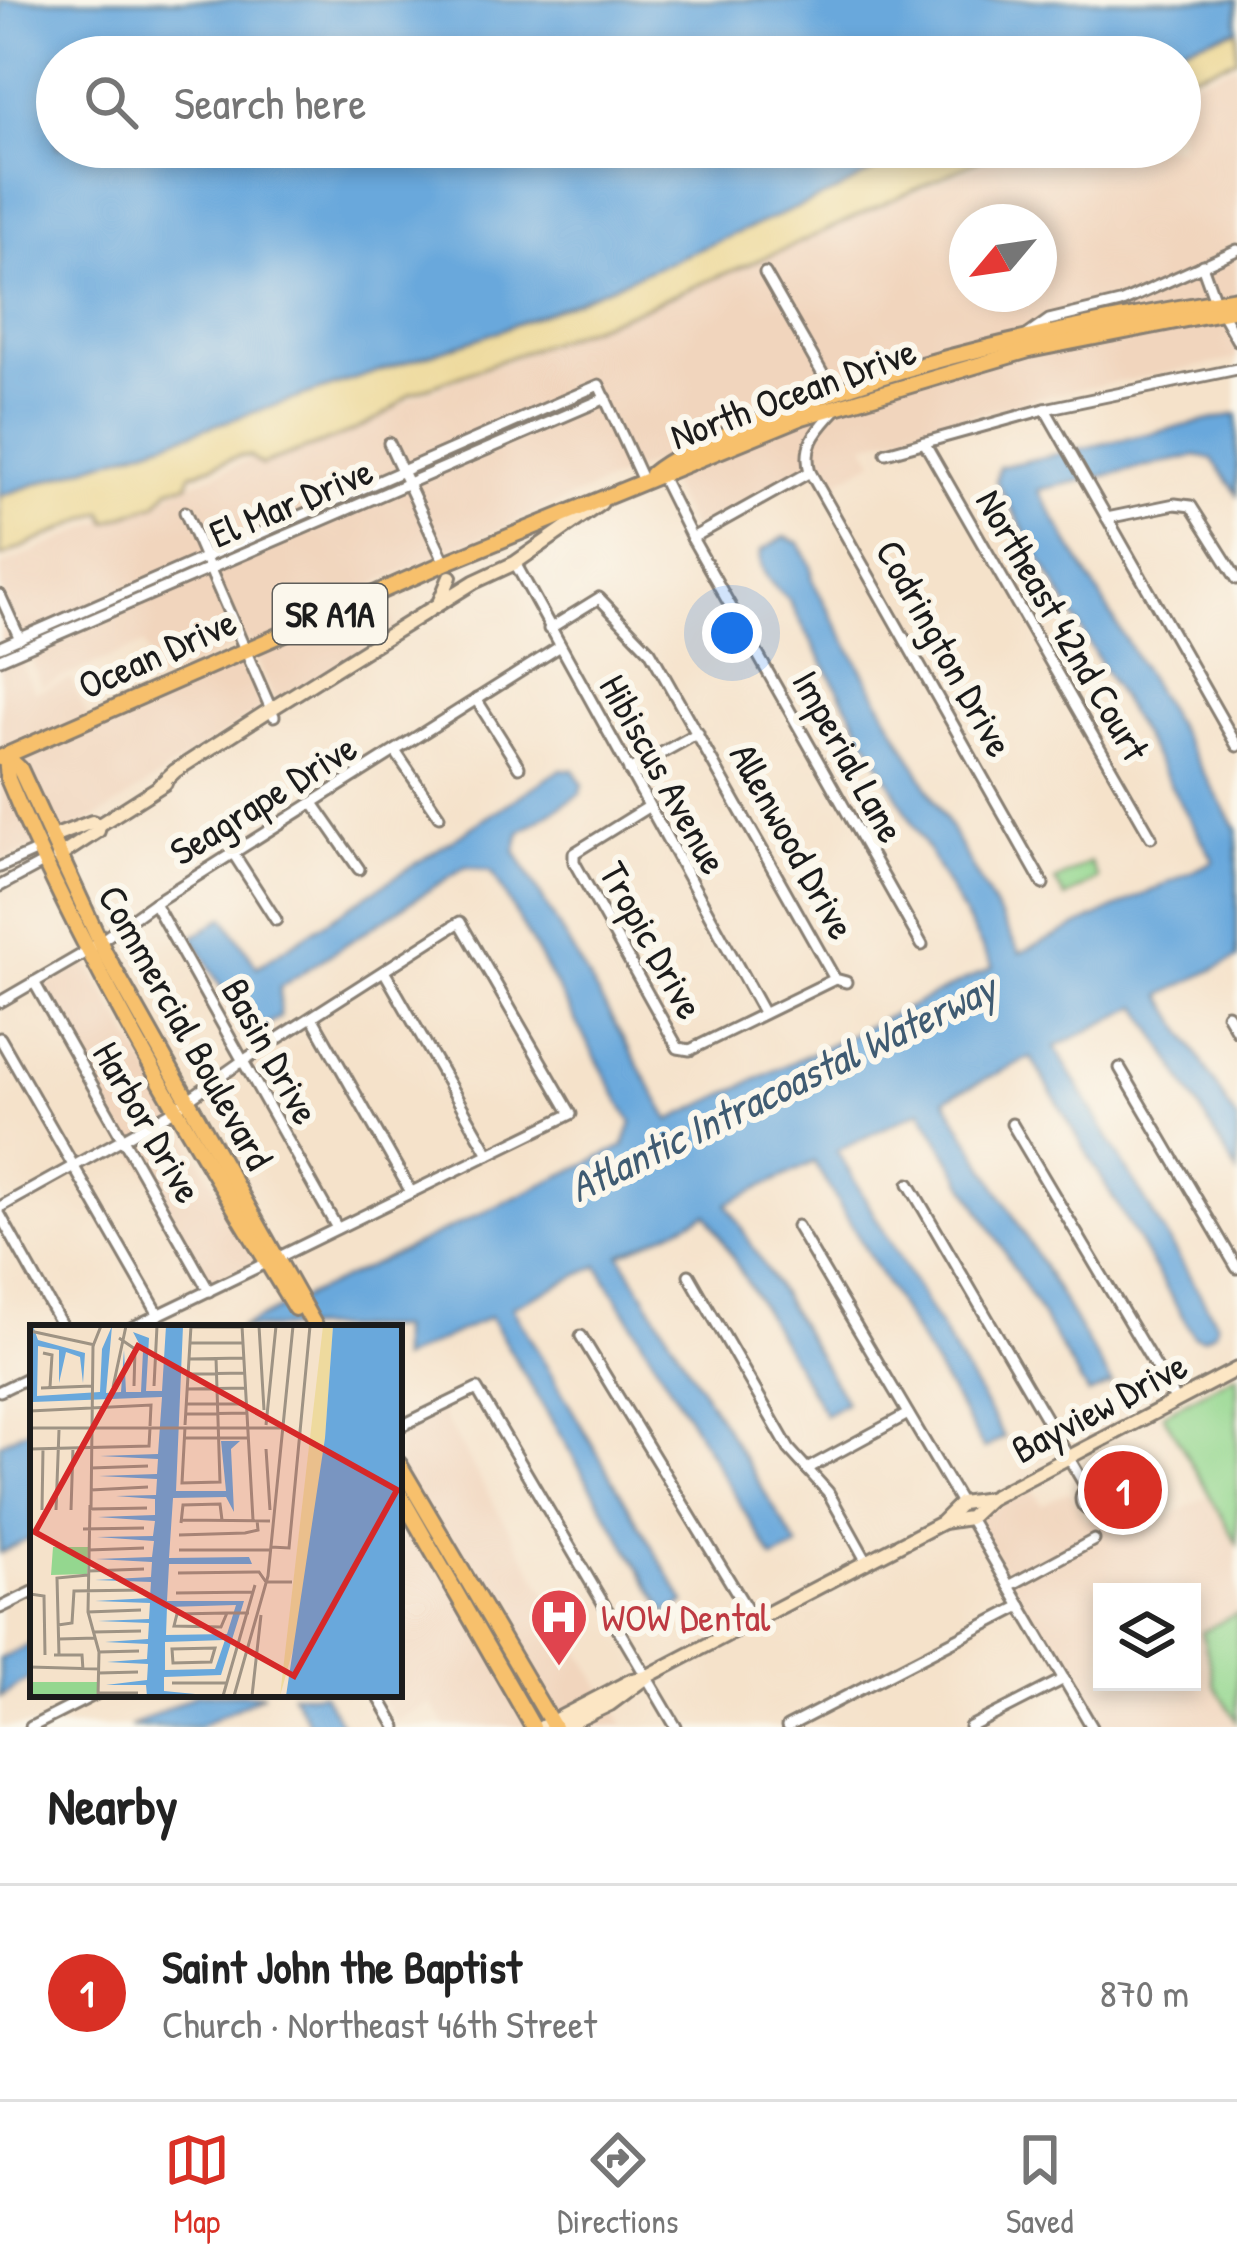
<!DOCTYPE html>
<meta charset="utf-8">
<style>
body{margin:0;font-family:"Patrick Hand",sans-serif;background:#f2f2f2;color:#222}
.controls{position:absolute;right:36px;bottom:36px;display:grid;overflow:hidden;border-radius:0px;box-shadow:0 6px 18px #0003}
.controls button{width:108px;height:108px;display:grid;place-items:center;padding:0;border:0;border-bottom:3px solid #e0e0e0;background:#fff;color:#222;font:60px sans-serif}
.compass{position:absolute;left:949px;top:204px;width:108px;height:108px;border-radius:50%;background:#fff;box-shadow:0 6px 18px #0003;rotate:241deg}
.you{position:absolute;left:732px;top:633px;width:42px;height:42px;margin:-30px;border:9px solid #fff;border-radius:50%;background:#1a73e8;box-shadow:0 0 0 18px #1a73e833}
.badge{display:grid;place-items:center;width:78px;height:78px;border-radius:50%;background:#d93025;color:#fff;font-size:39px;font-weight:700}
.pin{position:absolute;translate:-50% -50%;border:6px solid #fff;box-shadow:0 3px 12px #0006}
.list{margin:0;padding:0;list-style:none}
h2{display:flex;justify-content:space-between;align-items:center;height:156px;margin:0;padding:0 48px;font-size:51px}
h2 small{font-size:39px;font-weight:400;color:#767676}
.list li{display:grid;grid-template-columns:78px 1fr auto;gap:36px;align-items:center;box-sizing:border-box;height:216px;padding:0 48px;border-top:3px solid #e0e0e0}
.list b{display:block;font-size:45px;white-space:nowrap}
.list p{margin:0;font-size:39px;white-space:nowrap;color:#767676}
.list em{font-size:39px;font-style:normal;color:#767676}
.icon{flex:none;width:66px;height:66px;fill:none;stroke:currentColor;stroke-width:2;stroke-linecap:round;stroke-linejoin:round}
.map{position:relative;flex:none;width:1237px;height:1727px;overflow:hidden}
.search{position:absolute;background:#fff;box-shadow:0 6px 18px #0003;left:36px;right:36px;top:36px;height:132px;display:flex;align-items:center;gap:30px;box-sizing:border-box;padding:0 42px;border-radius:66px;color:#767676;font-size:45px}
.sheet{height:372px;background:#fff}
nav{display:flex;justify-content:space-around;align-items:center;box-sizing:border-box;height:168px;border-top:3px solid #e0e0e0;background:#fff;font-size:33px;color:#767676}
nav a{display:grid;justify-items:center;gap:6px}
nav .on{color:#d93025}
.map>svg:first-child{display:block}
</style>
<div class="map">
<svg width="1237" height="1727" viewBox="0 0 1237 1727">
<rect width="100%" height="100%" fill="#fbf7ec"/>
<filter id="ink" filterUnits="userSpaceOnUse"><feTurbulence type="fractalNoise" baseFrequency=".00833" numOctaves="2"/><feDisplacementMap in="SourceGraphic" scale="24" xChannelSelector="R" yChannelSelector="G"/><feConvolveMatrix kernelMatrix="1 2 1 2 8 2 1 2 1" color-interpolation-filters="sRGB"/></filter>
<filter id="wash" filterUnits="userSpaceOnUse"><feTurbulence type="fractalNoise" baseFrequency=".004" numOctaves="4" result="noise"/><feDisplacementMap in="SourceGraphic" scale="48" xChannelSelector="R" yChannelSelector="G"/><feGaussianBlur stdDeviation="2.7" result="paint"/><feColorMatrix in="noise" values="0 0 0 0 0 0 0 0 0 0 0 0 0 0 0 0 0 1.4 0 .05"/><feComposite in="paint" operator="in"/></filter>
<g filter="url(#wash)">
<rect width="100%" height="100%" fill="#f5e2ca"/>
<!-- built -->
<g fill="#f1d5bd" fill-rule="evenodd">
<path d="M1237 65V359L1044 396 865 444 874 461 826 488 815 468 803 469 694 532 656 461 378 582 395 629 275 702 249 638 160 681 144 644 42 686 0 587V567L106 520 109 523 156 505 172 492 253 459 262 466 374 422 416 396 672 298 1019 147H1180V85ZM967 222H1039V294H967Z"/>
<polygon points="0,610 34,692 71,679 92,726 242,662 262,708 100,816 0,862"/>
<polygon points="87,962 254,1255 252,1264 211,1284 41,988"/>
<polygon points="438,1407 519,1547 625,1727 446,1727 431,1703 396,1721 377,1694 399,1694 399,1426"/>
<path d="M1029 1482 1041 1505 1069 1491 1086 1521 1112 1509 1125 1533 1154 1519 1157 1523 1209 1495 1237 1543V1727H1099L975 1520 979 1508ZM1102 1592H1192V1682H1102Z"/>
</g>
<!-- green -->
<g fill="#94d78f" stroke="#587a56" stroke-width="3">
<polygon points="1090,862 1098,879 1065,898 1055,881"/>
<polygon points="1237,1374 1237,1543 1163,1414"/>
<polygon points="1237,1613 1237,1721 1215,1686 1202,1632"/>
</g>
<!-- sand -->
<g fill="#eeda9e" stroke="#857b5d" stroke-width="3">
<polygon points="1237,29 1237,59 1180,78 1180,57 1151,57"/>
<path d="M916 147H1007L785 249 640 309 410 394C374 431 310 446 261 465L250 456H239L191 474 188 484 170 488 156 504 108 522 103 512 0 557V496L482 337 566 305 837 191Z"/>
</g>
<!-- water -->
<g fill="#69a8dc" stroke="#42627c" stroke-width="3">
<polygon points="0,0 1237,0 1237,29 1150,57 57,57 57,147 916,147 837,191 566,305 482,337 0,496"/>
<path d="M1237 414V494L1212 459 1195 456 1038 490 1237 830V958L1162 995 1237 1121V1172L1139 1006 1055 1047 1217 1323 1215 1331 1203 1338 1194 1336 1031 1057 945 1099 1112 1384 1088 1394 921 1110 837 1151 1004 1437 984 1449 814 1162 727 1204 846 1402 825 1415 707 1214 620 1255 798 1547 773 1559 598 1266 512 1307 685 1603 666 1613 490 1317 399 1360V1328H239L624 1146 632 1123 492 871 466 866 280 987V1017L248 1035 193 937 224 917 257 967 561 769 573 770 583 785 580 794 520 832 515 851 670 1120 993 967 788 599C772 585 758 573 761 551L785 537 799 543 811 566 813 582 1020 953 1214 861 996 481 999 467Z"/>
<polygon points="33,1427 33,1537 0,1553 0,1443"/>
<polygon points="33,1643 33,1676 0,1697 0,1659"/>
<polygon points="197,1694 264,1694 198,1727 130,1727"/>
<polygon points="292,1694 323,1694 343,1727 311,1727"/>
</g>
</g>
<g filter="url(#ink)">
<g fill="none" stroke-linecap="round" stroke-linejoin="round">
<!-- street casing -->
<g stroke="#887f73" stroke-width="15">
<g id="street">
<polyline points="1202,265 1215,301 1237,340"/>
<polyline points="765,273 834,394"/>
<polyline points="1025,337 1049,320 1120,303 1237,250"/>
<path d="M836 409C818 430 802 443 810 472L1043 884"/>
<polyline points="1045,409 1237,746"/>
<polyline points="924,442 1151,837"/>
<polyline points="389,443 445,563"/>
<polyline points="886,453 1045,409 1237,369"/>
<polyline points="660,474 692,538 922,945"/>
<polyline points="185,512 274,716"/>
<polyline points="1107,518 1175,504 1191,506 1237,579"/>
<polyline points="692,538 810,472"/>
<polyline points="515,563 763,1012"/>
<polyline points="0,595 20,639"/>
<polyline points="549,629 599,598 650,651 835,979 846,982"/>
<polyline points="0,647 599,385 643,481"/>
<polyline points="0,659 606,398"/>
<polyline points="476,699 519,767"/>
<polyline points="395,751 439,816"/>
<polyline points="629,771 698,733"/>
<polyline points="313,803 359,869"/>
<polyline points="648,807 574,853 574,862 678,1048 690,1050 835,979"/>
<polyline points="233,853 276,920"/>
<polyline points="0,867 38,850"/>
<polyline points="0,886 43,863"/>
<polyline points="154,903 337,1228"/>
<polyline points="384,971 489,1154"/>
<polyline points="34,982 209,1291"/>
<polyline points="0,1002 81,955 154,903 559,647"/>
<polyline points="1227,1014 1237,1031"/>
<polyline points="312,1017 411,1192"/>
<polyline points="0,1038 159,1315"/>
<polyline points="1120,1068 1237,1268"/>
<polyline points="1012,1124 1176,1401"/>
<polyline points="909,1184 1087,1489"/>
<polyline points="0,1207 169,1113 241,1062 460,922 571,1114 277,1258"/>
<polyline points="0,1215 63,1328"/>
<polyline points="797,1226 961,1503"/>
<polyline points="689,1275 789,1449 828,1492 867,1562"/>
<polyline points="131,1328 266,1263"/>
<polyline points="581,1336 754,1621"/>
<polyline points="0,1391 33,1375"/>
<polyline points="399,1427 477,1389 676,1727"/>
<polyline points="807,1469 908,1414"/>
<circle cx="1093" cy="1499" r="12"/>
<polyline points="969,1518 1092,1727"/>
<polyline points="1009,1586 1094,1540"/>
<polyline points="0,1608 33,1592"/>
<polyline points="377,1694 396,1727"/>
<polyline points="31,1727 96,1694"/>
<polyline points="787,1727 1021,1606"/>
<polyline points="970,1727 1064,1679"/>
</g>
</g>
<!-- secondary casing -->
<g stroke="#887f73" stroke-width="18">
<g id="secondary">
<polyline points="439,603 450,577"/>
<polyline points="159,786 175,771 271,709 474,582 515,563 601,503"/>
<polyline points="50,838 92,822 99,825 165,783"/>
<polyline points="58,857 98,831 99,825"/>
<polyline points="943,1522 969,1518 989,1499 1237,1369"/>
<polyline points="542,1727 632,1680 646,1677 941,1523 961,1503 989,1499"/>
<polyline points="562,1727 610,1704 645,1678"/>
</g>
</g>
<!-- primary casing -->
<g stroke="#887f73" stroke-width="20">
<g id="primary">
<path d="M652 474C675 455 706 444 733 432 889 362 1069 326 1237 298"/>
<polyline points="6,756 20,769 105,953 316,1328"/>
<path d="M6 756 8 779C85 964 191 1137 295 1308"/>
<polyline points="0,758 445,563 802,417 1029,350 1237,309"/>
<polyline points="399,1464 554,1727"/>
<polyline points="399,1493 533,1727"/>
</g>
</g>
<!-- street -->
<use href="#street" stroke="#fff" stroke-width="9"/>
<!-- secondary -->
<use href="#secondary" stroke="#fce6c4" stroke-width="12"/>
<!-- primary -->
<use href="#primary" stroke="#f7c06c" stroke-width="14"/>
</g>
</g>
<!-- icons -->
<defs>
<g id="hospital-pin" transform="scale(3)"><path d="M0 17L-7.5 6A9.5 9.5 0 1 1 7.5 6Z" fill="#e0444e" stroke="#fbf7ec"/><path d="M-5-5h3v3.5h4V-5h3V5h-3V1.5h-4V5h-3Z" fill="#fff"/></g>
</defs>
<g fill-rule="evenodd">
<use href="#hospital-pin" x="559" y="1617"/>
</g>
<g text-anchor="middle" stroke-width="12" stroke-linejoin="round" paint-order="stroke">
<!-- shield labels -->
<rect fill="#fbf7ec" stroke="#5f5e5a" stroke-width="3" x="273" y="584" width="114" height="60" rx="9"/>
<g font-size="36" font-weight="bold" fill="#1c1c1c">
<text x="330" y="627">SR A1A</text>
</g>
<!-- street labels -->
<g font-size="39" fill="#1c1c1c" stroke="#fbf7ec">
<text transform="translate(793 393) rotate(-20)" y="14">North Ocean Drive</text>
<text transform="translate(291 502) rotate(-23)" y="14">El Mar Drive</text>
<text transform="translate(1063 625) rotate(60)" y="14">Northeast 42nd Court</text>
<text transform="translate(945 648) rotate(61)" y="14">Codrington Drive</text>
<text transform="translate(157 653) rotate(-24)" y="14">Ocean Drive</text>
<text transform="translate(849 756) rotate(61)" y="14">Imperial Lane</text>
<text transform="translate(664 774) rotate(61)" y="14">Hibiscus Avenue</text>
<text transform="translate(263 799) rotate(-32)" y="14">Seagrape Drive</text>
<text transform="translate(793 841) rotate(61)" y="14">Allenwood Drive</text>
<text transform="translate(652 940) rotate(61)" y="14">Tropic Drive</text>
<text transform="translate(186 1027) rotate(61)" y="14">Commercial Boulevard</text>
<text transform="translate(271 1051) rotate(61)" y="14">Basin Drive</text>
<text transform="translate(148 1122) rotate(60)" y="14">Harbor Drive</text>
<text transform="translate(1099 1407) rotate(-28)" y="14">Bayview Drive</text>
</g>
<!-- health labels -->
<g font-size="39" fill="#be3a42" stroke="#fbf7ec" text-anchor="start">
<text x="601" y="1631">WOW Dental</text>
</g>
<!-- water labels -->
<g font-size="42" font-style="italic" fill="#3f5b72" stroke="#fbf7ec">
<text transform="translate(782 1087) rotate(-26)" y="15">Atlantic Intracoastal Waterway</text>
</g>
</g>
<!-- overview -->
<g transform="translate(30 1325)">
<rect width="372" height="372" fill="#f5e2ca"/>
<path d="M23 222H58L57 249 21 250ZM0 357H68L67 371H0Z" fill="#94d78f"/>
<path d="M293 1H303L295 113 269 303 250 371Z" fill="#eeda9e"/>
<path d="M3 1 8 15 55 28 53 58 50 32 36 27 29 58V25L8 21 7 71 70 67 72 24 82 1 76 68 91 67 94 25 96 67H111L113 26 103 7 119 13 116 66H132L136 1H153L146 166H196L191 116H210L201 124 204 187 196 172 143 173 139 233 219 232 222 239H139L137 276H214L191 350 134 352V366L186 371H117L116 360H76L117 355 118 339 77 337 117 334 118 319 75 317 118 314 119 298 68 296 119 294 120 278 65 276 120 273 121 257 65 255 121 252 122 237 66 234 122 232 124 216 67 212 123 211 125 196 68 192 125 190V174L86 171 126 170 127 154 69 151 127 149 128 134 70 131 128 129 132 72 3 77ZM206 280 197 309 136 310 137 282ZM195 315 185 344 135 345V317ZM303 1H372V371H256L295 113Z" fill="#69a8dc" fill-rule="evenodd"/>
<path fill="none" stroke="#9e9384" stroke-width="3" d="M212 1 223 195M229 1 234 85M161 2H212M0 6 65 20M89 13 105 24 104 61M160 18H213M13 28 22 30 20 62M159 34 213 33M158 49 215 48M124 61 127 1M83 62 96 1M11 63 62 61M157 64 216 63M157 79H217M0 86 121 80 120 101M156 89 217 88M155 100 161 1M236 100 246 1M155 102 152 158 190 157 186 33M0 103H253M155 113H219M0 124 119 121 120 103M236 124 240 185M61 143 118 141M61 165 118 162M60 180 58 287 69 327 68 371M62 184 117 183M12 185 13 124M26 185 29 105M41 185 43 123M61 185 63 21 71 1M152 195 240 196M151 198 153 180 190 179 192 195M53 204 114 203M149 210 215 208 228 205 227 195M241 222 259 223 280 1M59 225 114 223M149 225H242M59 246 114 244M148 248 229 247 236 257H262M146 268 224 267M0 269 14 271 15 330M58 287 111 285M197 288 191 302 144 301 147 289 197 288H219M28 300 42 298 44 266 113 265M64 307 111 306M29 314 66 313M185 323 181 337 143 338 142 324ZM69 327 109 326M24 330H52L53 345M29 330 27 253 58 250M0 342 70 344M69 348 108 347M142 358H197M69 368H108M193 371 225 260M204 371 238 251 263 1M222 371 231 290"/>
<path fill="#d62828" fill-opacity="0.15" stroke="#d62828" stroke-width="6" d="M108 21 367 165 264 351 5 207Z"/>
<rect width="372" height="372" fill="none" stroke="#1c1c1c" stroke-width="6"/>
</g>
</svg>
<div class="controls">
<button><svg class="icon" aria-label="layers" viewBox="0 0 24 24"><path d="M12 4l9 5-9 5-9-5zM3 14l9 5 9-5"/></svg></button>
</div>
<svg class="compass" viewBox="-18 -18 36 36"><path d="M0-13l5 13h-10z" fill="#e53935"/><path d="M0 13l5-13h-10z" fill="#767676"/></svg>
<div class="you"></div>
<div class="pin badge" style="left:1123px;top:1490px">1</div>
<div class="search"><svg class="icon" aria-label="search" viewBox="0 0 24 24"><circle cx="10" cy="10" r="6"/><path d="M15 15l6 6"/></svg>Search here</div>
</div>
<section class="sheet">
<h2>Nearby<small></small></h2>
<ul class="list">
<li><span class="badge">1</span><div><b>Saint John the Baptist</b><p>Church · Northeast 46th Street</p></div><em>870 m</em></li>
</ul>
</section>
<nav>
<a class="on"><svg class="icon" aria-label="map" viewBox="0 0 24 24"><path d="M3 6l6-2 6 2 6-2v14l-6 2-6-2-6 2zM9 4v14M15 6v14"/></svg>Map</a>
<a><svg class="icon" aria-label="directions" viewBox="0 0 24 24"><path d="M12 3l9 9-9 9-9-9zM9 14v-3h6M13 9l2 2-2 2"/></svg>Directions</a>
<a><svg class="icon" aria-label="saved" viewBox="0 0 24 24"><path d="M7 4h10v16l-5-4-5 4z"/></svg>Saved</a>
</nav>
